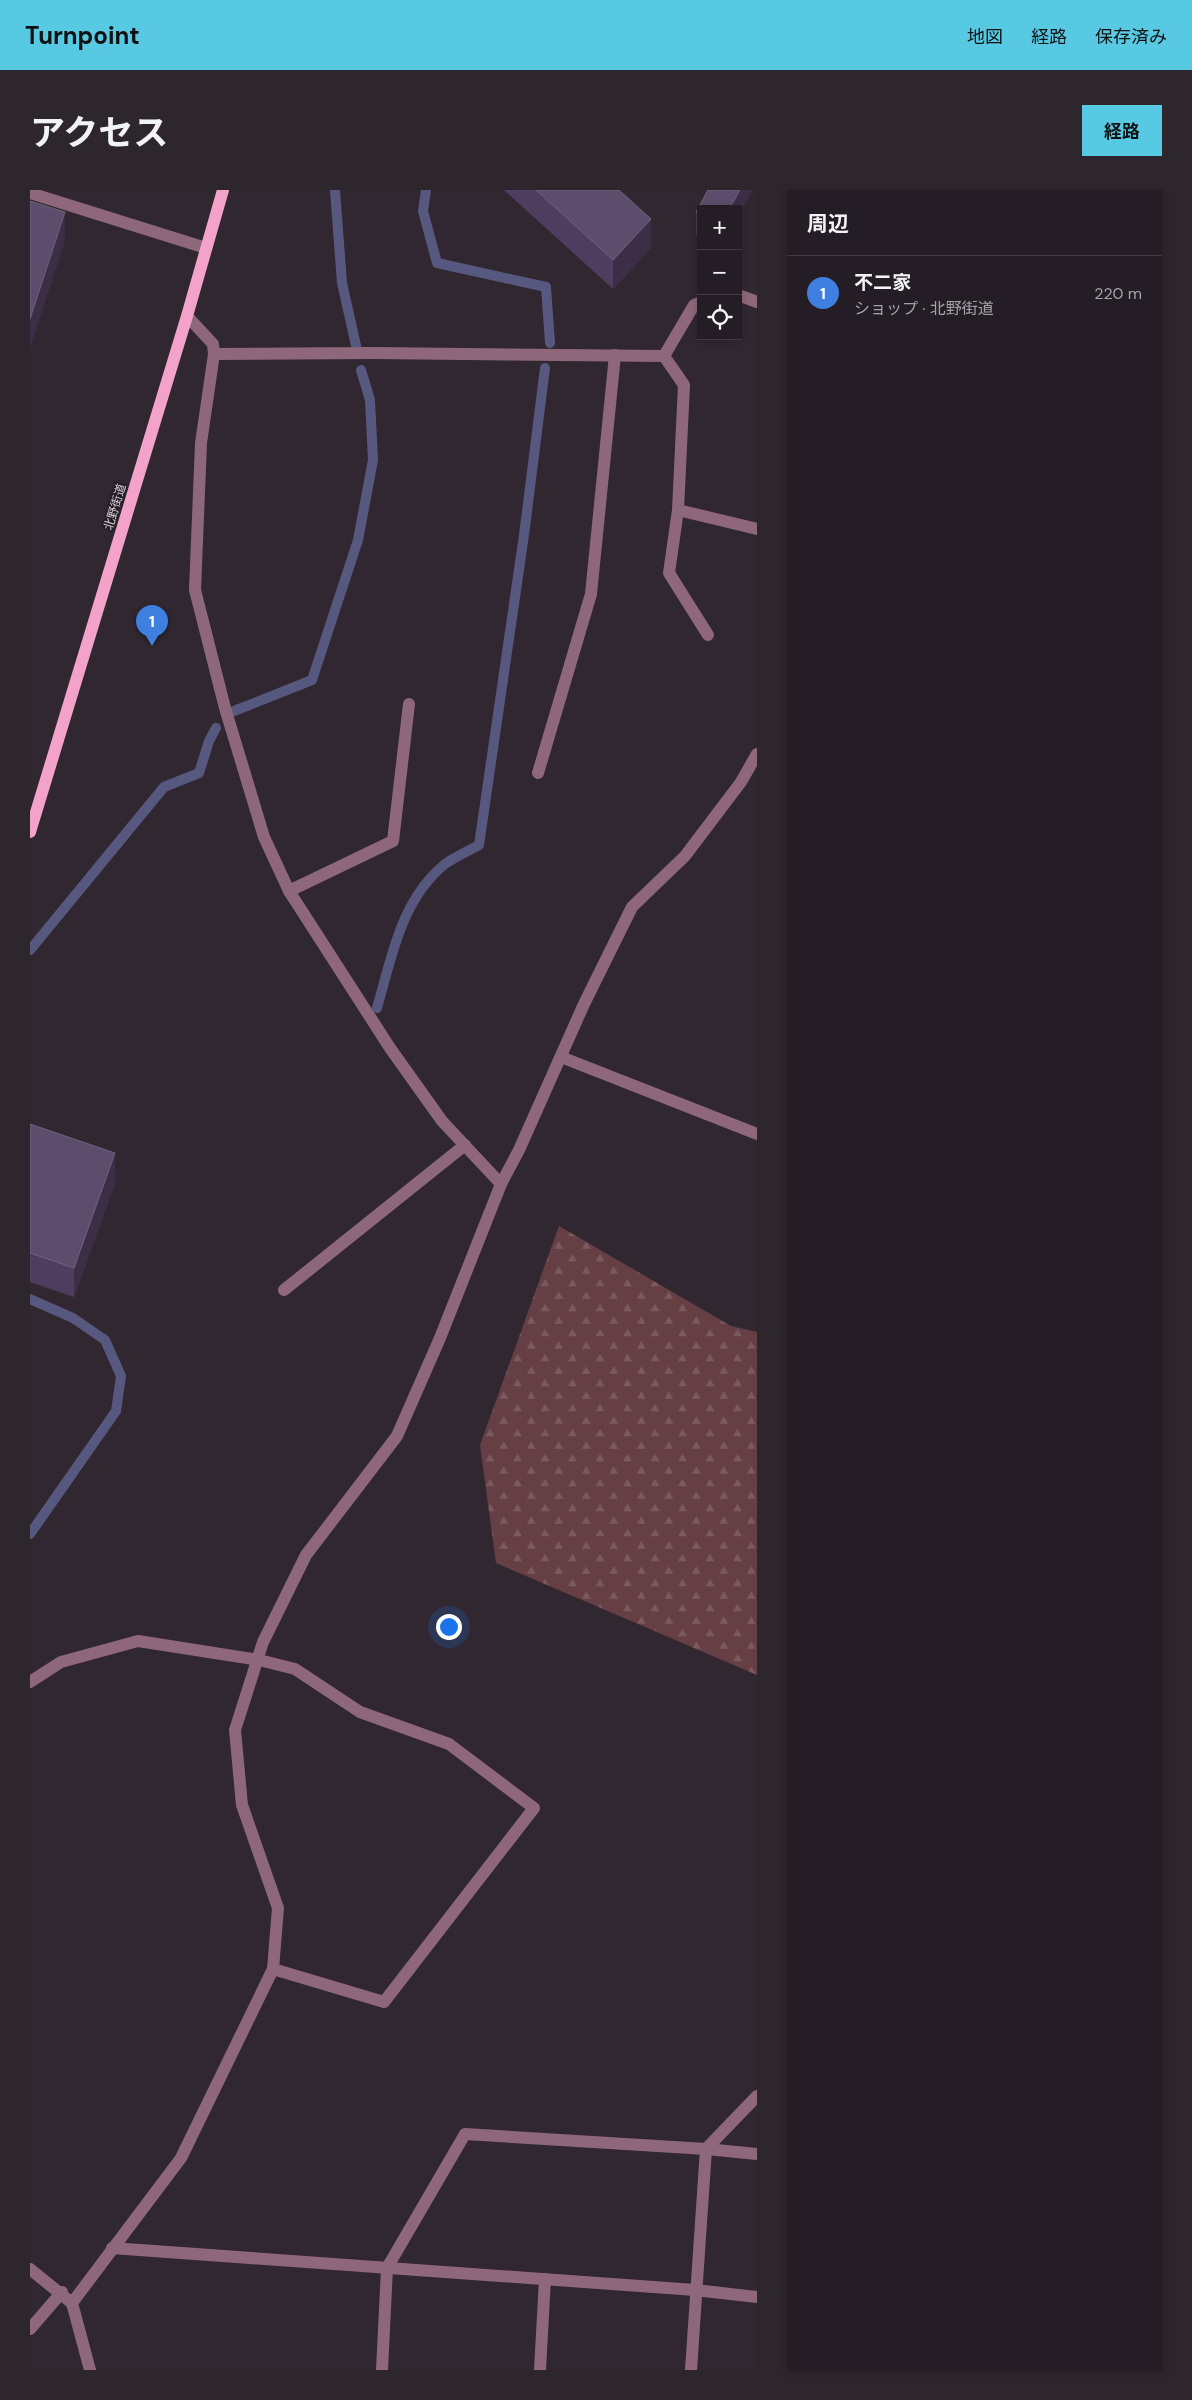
<!DOCTYPE html>
<html lang="ja">
<meta charset="utf-8">
<style>
body{margin:0;font-family:"DM Sans","Noto Sans JP",sans-serif;background:#2d262d;color:#f1f3f6}
.controls{position:absolute;right:15px;top:15px;display:grid;overflow:hidden;border-radius:0px;box-shadow:0 2px 8px #0003}
.controls button{width:45px;height:45px;display:grid;place-items:center;padding:0;border:0;border-bottom:1px solid #423b42;background:#251d25;color:#f1f3f6;font:25px sans-serif}
.you{position:absolute;left:418px;top:1436px;width:18px;height:18px;margin:-12px;border:4px solid #fff;border-radius:50%;background:#1a73e8;box-shadow:0 0 0 8px #1a73e833}
.badge{display:grid;place-items:center;width:32px;height:32px;border-radius:50%;background:#58c9e3;color:#fff;font-size:16px;font-weight:700}
.pin{position:absolute;translate:-50% -41px;filter:drop-shadow(0 1px 2px #0008)}
.pin::after{content:'';position:absolute;top:26px;width:18px;height:15px;background:inherit;clip-path:polygon(0 0,100% 0,50% 100%)}
.list{margin:0;padding:0;list-style:none}
h2{display:flex;justify-content:space-between;align-items:center;height:65px;margin:0;padding:0 20px;font-size:21px}
h2 small{font-size:16px;font-weight:400;color:#a3a2a7}
.list li{display:grid;grid-template-columns:32px 1fr auto;gap:15px;align-items:center;box-sizing:border-box;height:75px;padding:0 20px;border-top:1px solid #423b42}
.list b{display:block;font-size:19px;white-space:nowrap}
.list p{margin:0;font-size:16px;white-space:nowrap;color:#a3a2a7}
.list em{font-size:16px;font-style:normal;color:#a3a2a7}
.icon{flex:none;width:28px;height:28px;fill:none;stroke:currentColor;stroke-width:2;stroke-linecap:round;stroke-linejoin:round}
.map{position:relative;flex:none;width:727px;height:2180px;overflow:hidden;border-radius:0px}
header{display:flex;align-items:center;gap:30px;box-sizing:border-box;height:70px;padding:0 25px;background:#58c9e3;color:#111}
header strong{font-size:24px}
nav{display:flex;gap:28px;margin-inline-start:auto;font-size:18px}
.intro{display:flex;align-items:center;justify-content:space-between;box-sizing:border-box;height:120px;padding:0 30px}
h1{margin:0;font-size:35px}
.button{padding:12px 22px;border-radius:0px;background:#58c9e3;color:#111;font-size:18px;font-weight:700}
main{display:flex;gap:30px;padding:0 30px}
aside{flex:1;background:#251d25;border-radius:0px;box-shadow:0 2px 8px #0003}
.map>svg:first-child{display:block}
</style>
<header>
<strong>Turnpoint</strong>
<nav><a>地図</a><a>経路</a><a>保存済み</a></nav>
</header>
<div class="intro"><h1>アクセス</h1><a class="button">経路</a></div>
<main>
<div class="map">
<svg width="727" height="2180" viewBox="0 0 727 2180">
<defs>
<pattern id="forest-firs" width="22" height="20" patternUnits="userSpaceOnUse" patternTransform="scale(1.25)"><rect width="22" height="20" fill="#663f44"/><path d="M5 1l3.5 6h-7zM16 11l3.5 6h-7z" fill="#7b5a5e"/></pattern>
</defs>
<rect width="100%" height="100%" fill="#312731"/>
<!-- forest -->
<polygon fill="url(#forest-firs)" points="529,1036 701,1136 727,1142 727,1485 466,1373 450,1255"/>
<g fill="none" stroke-linecap="round" stroke-linejoin="round">
<!-- stream -->
<g stroke="#57587f" stroke-width="10">
<polyline points="305,0 312,93 327,160"/>
<polyline points="396,0 393,21 407,73 516,97 520,153"/>
<polyline points="204,521 282,490 328,350 343,270 340,210 331,180"/>
<polyline points="0,760 134,597 169,583 179,551 186,538"/>
<path d="M347 818C362 766 371 710 415 674 425 667 438 661 449 655L494 345 515 178"/>
<polyline points="0,1109 43,1128 75,1150 91,1186 86,1221 0,1344"/>
</g>
<!-- minor -->
<g stroke="#8e687a" stroke-width="12">
<polyline points="0,3 176,58"/>
<polyline points="708,105 727,112"/>
<polyline points="157,126 183,154 184,164 171,253 165,400 195,518 234,647 259,701 360,858 412,931 471,994"/>
<polyline points="184,164 344,163 634,166 654,195 648,320 727,339"/>
<polyline points="634,166 664,115 671,112"/>
<polyline points="648,320 639,383 678,445"/>
<polyline points="508,583 561,404 585,165"/>
<polyline points="259,701 363,651 379,514"/>
<polyline points="531,867 727,944"/>
<polyline points="254,1100 435,955"/>
<polyline points="0,1492 31,1472 108,1451 229,1470 265,1479 330,1522 419,1554 504,1618 354,1812 243,1779"/>
<polyline points="82,2058 665,2100 727,2107"/>
<polyline points="0,2079 42,2113"/>
<polyline points="0,2139 32,2102"/>
<polyline points="60,2180 42,2113 151,1968 243,1779 248,1718 212,1615 205,1540 233,1452 276,1365 367,1246 410,1148 471,994 489,960 554,814 602,717 655,666 711,592 727,564"/>
<polyline points="352,2180 357,2078 435,1944 676,1959 727,1964"/>
<polyline points="510,2180 515,2089"/>
<polyline points="661,2180 676,1959 727,1906"/>
</g>
<!-- major -->
<polyline stroke="#f3a3ca" stroke-width="12" points="0,642 157,126 193,0"/>
</g>
<!-- wall -->
<g fill="#4e3d5f">
<polygon points="474,0 589,0 621,58 583,99"/>
<polygon points="671,19 671,48 666,45 666,22"/>
<polygon points="0,934 85,993 44,1107 0,1092"/>
</g>
<!-- shaded-wall -->
<g fill="#3c2e47">
<polygon points="710,0 723,0 708,26 708,19 699,19"/>
<polygon points="35,22 35,51 0,158 0,129"/>
<polygon points="621,29 621,58 583,99 583,70"/>
<polygon points="85,963 85,993 44,1107 44,1078"/>
</g>
<!-- building -->
<g fill="#5c4d6c" stroke="#70627d">
<polygon points="506,0 589,0 621,29 583,70"/>
<polygon points="678,0 710,0 699,19 671,19 671,24 666,22"/>
<polygon points="0,11 35,22 0,129"/>
<polygon points="0,934 85,963 44,1078 0,1063"/>
</g>
<g text-anchor="middle" stroke-width="4" stroke-linejoin="round" paint-order="stroke">
<!-- street labels -->
<g font-size="12" fill="#d9d2d9" stroke="#271d27">
<text transform="translate(85 317) rotate(-73)" y="4">北野街道</text>
</g>
</g>
</svg>
<div class="controls">
<button>+</button>
<button>−</button>
<button><svg class="icon" aria-label="locate" viewBox="0 0 24 24"><circle cx="12" cy="12" r="6"/><path d="M12 2v4M12 18v4M2 12h4M18 12h4"/></svg></button>
</div>
<div class="you"></div>
<div class="pin badge" style="left:122px;top:456px;background:#3f7fe0">1</div>
</div>
<aside>
<h2>周辺<small></small></h2>
<ul class="list">
<li><span class="badge" style="background:#3f7fe0">1</span><div><b>不二家</b><p>ショップ · 北野街道</p></div><em>220 m</em></li>
</ul>
</aside>
</main>
